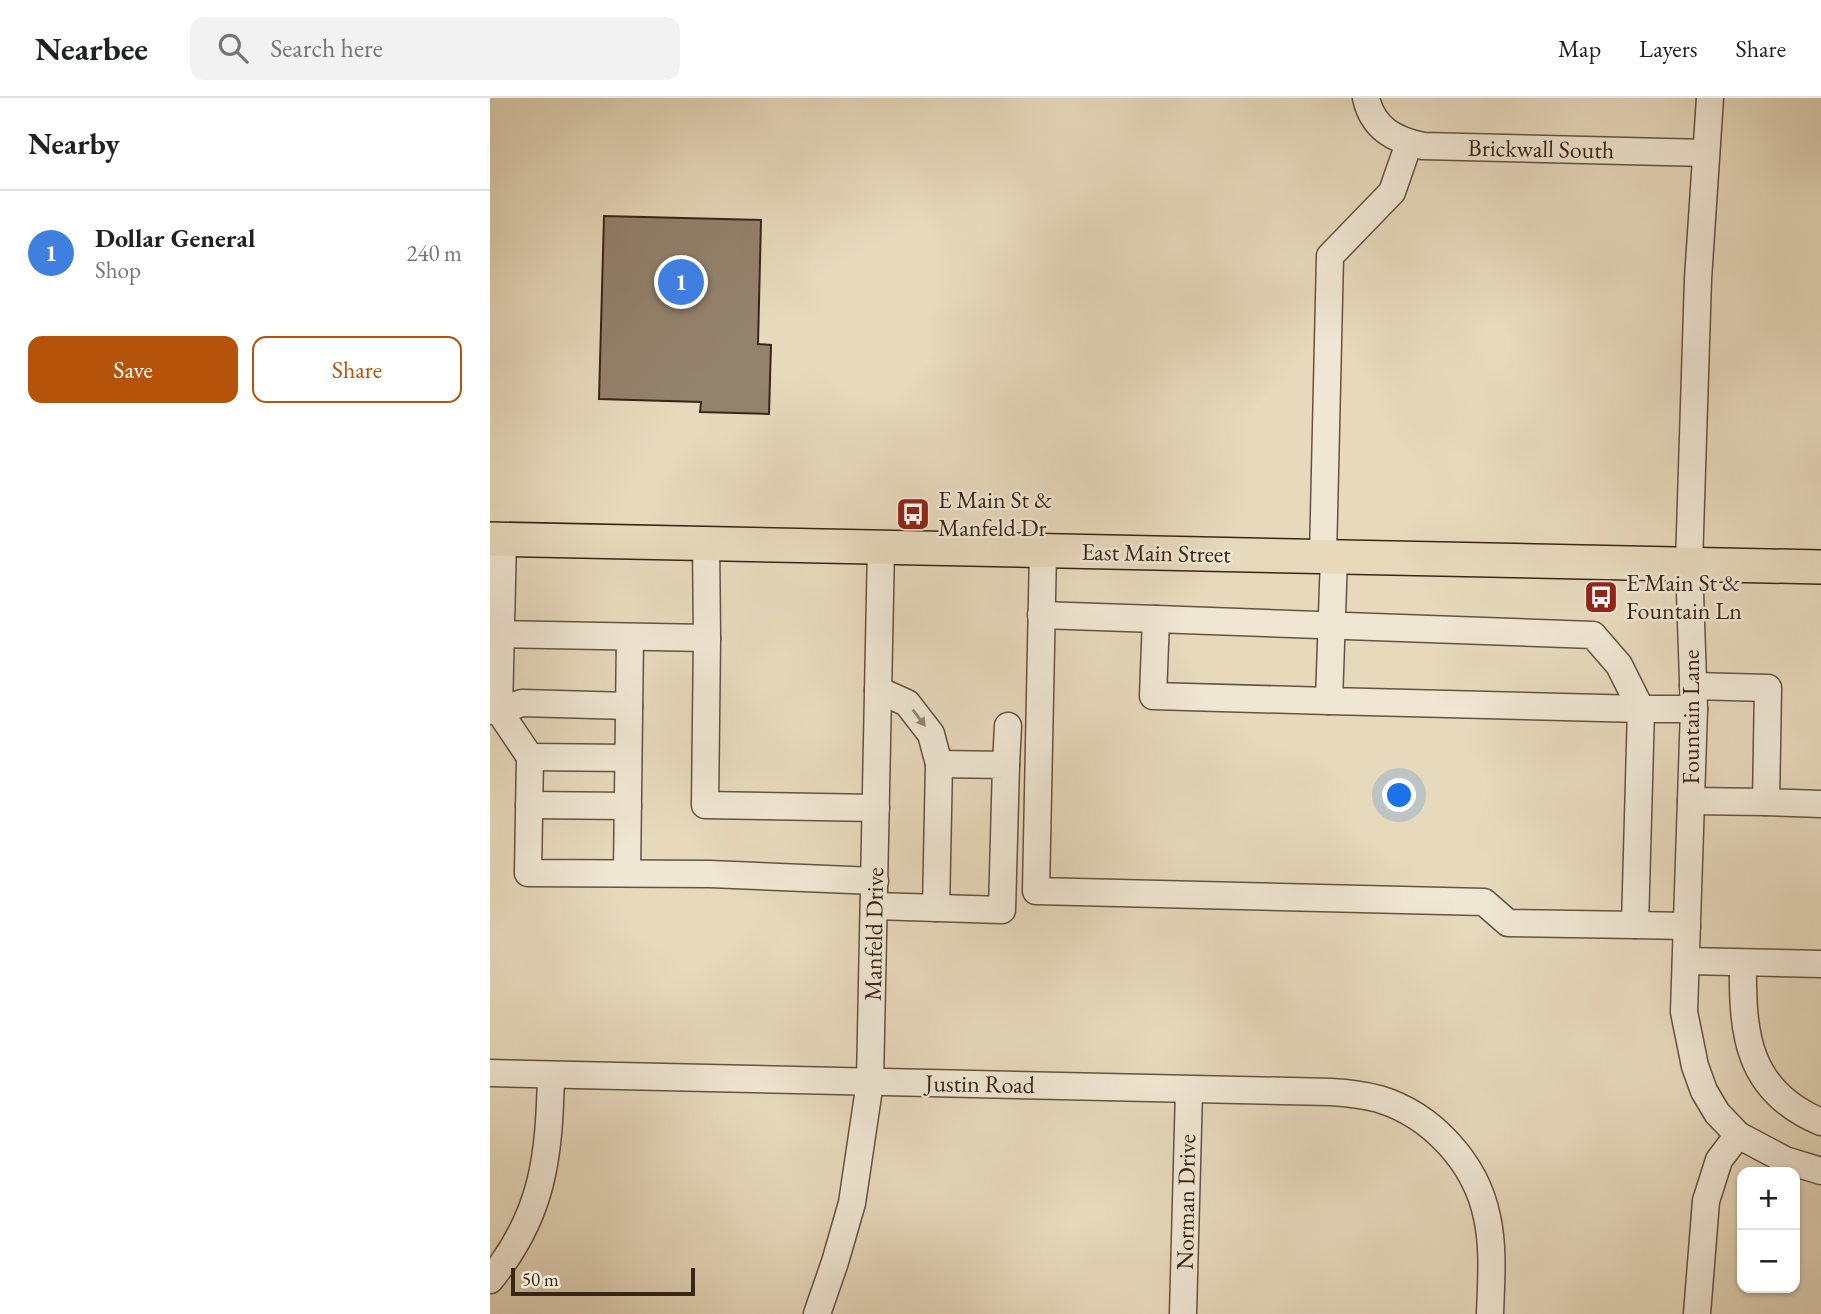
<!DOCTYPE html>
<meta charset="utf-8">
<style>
body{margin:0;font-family:"EB Garamond",serif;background:#f2f2f2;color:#202124}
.controls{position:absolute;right:21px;bottom:21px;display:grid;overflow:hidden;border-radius:14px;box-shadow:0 2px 5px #0004}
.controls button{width:63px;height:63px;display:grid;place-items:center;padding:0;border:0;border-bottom:2px solid #e0e0e0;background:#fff;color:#202124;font:35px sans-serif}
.scale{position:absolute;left:21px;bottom:18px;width:184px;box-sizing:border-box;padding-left:7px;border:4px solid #392617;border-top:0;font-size:19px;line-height:24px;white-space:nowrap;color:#392617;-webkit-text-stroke:5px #efe6d3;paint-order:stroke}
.you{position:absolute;left:910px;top:698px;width:24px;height:24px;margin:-18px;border:5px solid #fff;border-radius:50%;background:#1a73e8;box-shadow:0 0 0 10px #1a73e833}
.badge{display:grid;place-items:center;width:46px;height:46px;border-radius:50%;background:#b45309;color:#fff;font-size:23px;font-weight:700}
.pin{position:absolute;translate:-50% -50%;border:4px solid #fff;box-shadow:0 2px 7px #0006}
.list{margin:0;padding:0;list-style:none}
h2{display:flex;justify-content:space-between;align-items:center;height:91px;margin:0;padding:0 28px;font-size:30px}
h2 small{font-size:23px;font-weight:400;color:#757577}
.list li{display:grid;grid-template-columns:46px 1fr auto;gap:21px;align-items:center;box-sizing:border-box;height:126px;padding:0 28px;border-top:2px solid #e0e0e0}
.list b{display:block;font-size:26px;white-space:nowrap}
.list p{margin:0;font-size:23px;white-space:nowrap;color:#757577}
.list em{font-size:23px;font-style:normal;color:#757577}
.actions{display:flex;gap:14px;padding:21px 28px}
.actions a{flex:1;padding:16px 0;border:2px solid #b45309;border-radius:14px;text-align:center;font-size:24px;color:#b45309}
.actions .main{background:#b45309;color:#fff}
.icon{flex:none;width:38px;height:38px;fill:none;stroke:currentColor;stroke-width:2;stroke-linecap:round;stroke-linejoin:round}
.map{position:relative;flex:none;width:1331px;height:1216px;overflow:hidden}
header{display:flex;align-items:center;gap:42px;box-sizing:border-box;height:98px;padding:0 35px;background:#fff;border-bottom:2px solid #e0e0e0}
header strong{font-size:33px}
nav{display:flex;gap:38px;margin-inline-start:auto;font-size:24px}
.search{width:490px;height:63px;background:#f2f2f2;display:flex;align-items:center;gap:18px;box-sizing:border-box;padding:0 24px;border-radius:14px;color:#757577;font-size:26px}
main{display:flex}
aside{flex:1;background:#fff}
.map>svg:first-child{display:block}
</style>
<header>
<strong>Nearbee</strong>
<div class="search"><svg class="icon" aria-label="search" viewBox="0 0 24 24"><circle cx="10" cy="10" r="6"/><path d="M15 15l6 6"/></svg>Search here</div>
<nav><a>Map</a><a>Layers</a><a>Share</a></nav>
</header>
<main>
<aside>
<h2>Nearby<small></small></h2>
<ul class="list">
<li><span class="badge" style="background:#3f7fe0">1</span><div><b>Dollar General</b><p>Shop</p></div><em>240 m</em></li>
</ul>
<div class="actions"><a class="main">Save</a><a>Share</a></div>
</aside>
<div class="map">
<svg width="1331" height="1216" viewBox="0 0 1331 1216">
<rect width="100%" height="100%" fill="#e6d9bc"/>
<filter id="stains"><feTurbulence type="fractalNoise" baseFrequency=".00286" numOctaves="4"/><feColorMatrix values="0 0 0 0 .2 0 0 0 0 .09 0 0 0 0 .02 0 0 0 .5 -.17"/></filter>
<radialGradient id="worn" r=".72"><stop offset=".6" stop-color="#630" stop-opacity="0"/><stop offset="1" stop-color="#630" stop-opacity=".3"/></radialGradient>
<!-- building -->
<polygon fill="#93836d" stroke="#392617" stroke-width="2" points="114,118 271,122 268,246 281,247 279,316 210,314 211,304 109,301"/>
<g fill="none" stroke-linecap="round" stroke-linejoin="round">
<!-- minor casing -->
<g stroke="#645340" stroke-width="29">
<g id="minor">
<path d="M876 0C883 31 905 42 933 48L1216 55"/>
<polyline points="1220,0 1208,181 1199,466 1204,611 1194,914 1205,968 1214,993 1227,1015 1248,1037 1295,1062 1331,1073"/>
<polyline points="553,452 546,793 994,804 1018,825 1145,827 1151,611 839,603 844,459"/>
<polyline points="833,459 840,158 902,94 919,45"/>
<polyline points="551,517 666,521"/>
<polyline points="0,536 217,540 216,445"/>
<polyline points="217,540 215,707 386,710"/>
<polyline points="1203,588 1278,590 1276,704 1331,706"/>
<polyline points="388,592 417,605 441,636 449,666 446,810"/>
<polyline points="839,603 663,598 666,521 1103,537 1129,567 1151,611 1204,611"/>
<polyline points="139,608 32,605 9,613 40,659 38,775 220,776 385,783"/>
<polyline points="0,613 9,613 13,441"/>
<polyline points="40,659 138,660"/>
<polyline points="516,667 518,628"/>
<polyline points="1201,703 1276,704"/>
<polyline points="39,707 138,708"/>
<polyline points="137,775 140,539"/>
<polyline points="385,808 512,812 516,667 449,666"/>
<polyline points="1145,827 1197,828"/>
<polyline points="1196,863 1331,866"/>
<path d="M1253 865C1252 936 1257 993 1331 1024"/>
<path d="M0 975 841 994C858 995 874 997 889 1001 942 1017 986 1065 997 1119 1004 1151 1001 1184 1000 1216"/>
<path d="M0 1182C54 1116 59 1058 61 977"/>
<polyline points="327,1216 345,1164 362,1105 380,984 391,449"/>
<polyline points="693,1216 699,992"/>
<polyline points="1207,1216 1216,1103 1229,1062 1248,1037"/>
</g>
</g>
<!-- major casing -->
<g stroke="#392617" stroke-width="36">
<polyline id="major" points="0,441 1331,469"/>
</g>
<!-- minor -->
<use href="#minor" stroke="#efe6d3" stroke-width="26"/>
<!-- major -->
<use href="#major" stroke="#e6d9bc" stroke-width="33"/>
</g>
<!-- one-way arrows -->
<defs><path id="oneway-solid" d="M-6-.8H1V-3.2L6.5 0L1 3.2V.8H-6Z" transform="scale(1.75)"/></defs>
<use fill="#948675" href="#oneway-solid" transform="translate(429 620) rotate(53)"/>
<!-- icons -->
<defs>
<g id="bus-square" transform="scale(1.75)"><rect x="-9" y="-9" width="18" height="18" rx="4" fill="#8f2418" stroke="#efe6d3"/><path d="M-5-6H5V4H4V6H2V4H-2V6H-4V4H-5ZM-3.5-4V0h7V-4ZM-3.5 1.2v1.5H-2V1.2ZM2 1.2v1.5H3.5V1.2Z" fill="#fff"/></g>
</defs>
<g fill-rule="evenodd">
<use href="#bus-square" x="423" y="416"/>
<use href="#bus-square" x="1111" y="499"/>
</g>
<g text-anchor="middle" stroke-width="5" stroke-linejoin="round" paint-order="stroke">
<!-- street labels -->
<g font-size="24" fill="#392617" stroke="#efe6d3">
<text transform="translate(1051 51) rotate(1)" y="8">Brickwall South</text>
<text transform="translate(666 455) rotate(1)" y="8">East Main Street</text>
<text transform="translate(1201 619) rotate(-90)" y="8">Fountain Lane</text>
<text transform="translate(384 836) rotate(-89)" y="8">Manfeld Drive</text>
<text transform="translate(490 986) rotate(1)" y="8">Justin Road</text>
<text transform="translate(696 1104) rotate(-89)" y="8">Norman Drive</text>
</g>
<!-- poi labels -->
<g font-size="24" fill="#392617" stroke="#efe6d3" text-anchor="start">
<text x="448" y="410">E Main St &amp;<tspan x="448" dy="28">Manfeld Dr</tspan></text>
<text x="1136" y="493">E Main St &amp;<tspan x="1136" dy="28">Fountain Ln</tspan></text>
</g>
</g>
<rect width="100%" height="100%" filter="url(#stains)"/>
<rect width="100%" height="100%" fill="url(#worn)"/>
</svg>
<div class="controls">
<button>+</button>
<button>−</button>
</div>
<div class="scale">50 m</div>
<div class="you"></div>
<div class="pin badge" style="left:191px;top:184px;background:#3f7fe0">1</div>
</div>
</main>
